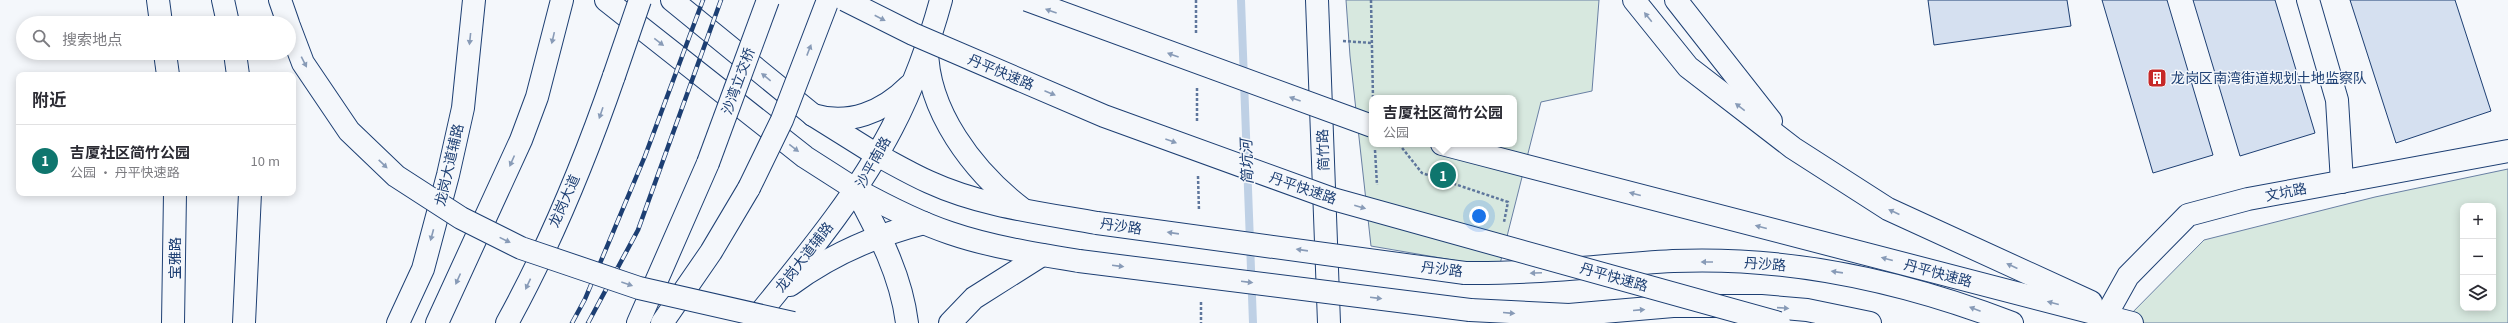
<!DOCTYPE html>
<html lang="zh">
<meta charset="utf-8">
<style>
body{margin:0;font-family:Georgia,"Noto Sans SC",serif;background:#f7f7f7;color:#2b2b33}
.controls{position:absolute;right:12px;bottom:12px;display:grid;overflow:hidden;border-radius:8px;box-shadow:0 2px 10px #0003}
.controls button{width:36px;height:36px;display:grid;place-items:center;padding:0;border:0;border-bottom:1px solid #e1e1e2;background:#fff;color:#2b2b33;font:20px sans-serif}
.you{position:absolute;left:1479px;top:216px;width:14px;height:14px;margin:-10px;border:3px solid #fff;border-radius:50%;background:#1a73e8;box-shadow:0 0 0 6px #1a73e833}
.badge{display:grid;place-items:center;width:26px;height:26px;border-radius:50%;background:#0f766e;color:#fff;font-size:13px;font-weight:700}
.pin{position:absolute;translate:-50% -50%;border:2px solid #fff;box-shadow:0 1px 4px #0006}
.popup{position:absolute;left:1369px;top:95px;width:148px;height:52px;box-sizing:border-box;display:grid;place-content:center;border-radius:8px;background:#fff;filter:drop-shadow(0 1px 3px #0005);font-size:13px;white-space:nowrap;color:#7c7c81}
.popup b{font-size:15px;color:#2b2b33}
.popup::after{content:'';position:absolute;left:50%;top:100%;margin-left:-8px;border:8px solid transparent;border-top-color:#fff}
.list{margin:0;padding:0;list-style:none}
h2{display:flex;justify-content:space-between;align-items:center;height:52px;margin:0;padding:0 16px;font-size:17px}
h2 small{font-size:13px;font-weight:400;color:#7c7c81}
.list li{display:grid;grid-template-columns:26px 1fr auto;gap:12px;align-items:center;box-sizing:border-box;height:72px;padding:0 16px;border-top:1px solid #e1e1e2}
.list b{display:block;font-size:15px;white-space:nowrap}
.list p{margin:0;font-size:13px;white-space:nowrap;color:#7c7c81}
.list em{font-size:13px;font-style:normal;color:#7c7c81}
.icon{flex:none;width:22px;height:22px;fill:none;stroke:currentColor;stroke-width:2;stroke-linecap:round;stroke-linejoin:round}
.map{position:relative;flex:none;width:2508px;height:323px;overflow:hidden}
.search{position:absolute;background:#fff;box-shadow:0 2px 10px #0003;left:16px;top:16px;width:280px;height:44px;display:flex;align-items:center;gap:10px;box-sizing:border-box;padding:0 14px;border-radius:22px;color:#7c7c81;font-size:15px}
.panel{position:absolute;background:#fff;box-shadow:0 2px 10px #0003;left:16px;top:72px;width:280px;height:124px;border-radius:8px}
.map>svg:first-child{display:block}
</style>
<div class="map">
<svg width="2508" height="323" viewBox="0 0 2508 323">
<rect width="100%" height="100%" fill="#f4f7fb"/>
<!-- green -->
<g fill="#d7e8df" stroke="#687fa3" fill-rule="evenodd">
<path d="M1346 0H1599L1592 91 1541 102 1499 268 1371 246 1350 56ZM1372 98H1514V144H1372Z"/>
<path d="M2508 169V323H2122L2204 240 2375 197ZM2463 206H2493V308H2463Z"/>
</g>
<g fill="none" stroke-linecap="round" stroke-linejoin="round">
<!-- stream -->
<polyline stroke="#bed0e5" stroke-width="8" points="1241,0 1253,323"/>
</g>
<!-- building -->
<g fill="#d5e0f0" stroke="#1d3f73">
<polygon points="1928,0 2067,0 2071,26 1934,45"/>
<polygon points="2102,0 2167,0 2213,155 2153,173"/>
<polygon points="2193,0 2275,0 2315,133 2240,156"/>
<polygon points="2350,0 2455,0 2491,111 2396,143"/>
</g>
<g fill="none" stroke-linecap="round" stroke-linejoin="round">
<!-- minor casing -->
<g stroke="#1d3f73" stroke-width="24">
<g id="minor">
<polyline points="158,0 161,23"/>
<polyline points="1317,0 1329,323"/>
<polyline points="2308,0 2337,100 2342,182"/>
<polyline points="165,53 168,75"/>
<path d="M855 189C878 232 901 274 907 323"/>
<polyline points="2109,310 2128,276 2188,215 2248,199 2508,151"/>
<polyline points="173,323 175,193"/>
</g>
</g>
<!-- major casing -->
<g stroke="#1d3f73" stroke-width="24">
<g id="major">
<path d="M927 48C927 111 973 171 1021 208"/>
<path d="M813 115C849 126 883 112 909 86"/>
<path d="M877 155C894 164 911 174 929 182 981 206 1041 213 1097 223"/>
<path d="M855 189C886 206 917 222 950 233 991 247 1036 254 1079 261"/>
<path d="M1465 273C1535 274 1603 265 1673 261 1791 256 1903 281 2012 323"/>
<path d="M790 285C829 256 877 235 924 223"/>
<polyline points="1470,310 1569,315 1673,306 1761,306 1807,310 1870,323"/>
<polyline points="398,323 423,269 448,175 463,108 474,0"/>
<path d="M752 323C802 261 855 199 892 128 912 90 930 41 941 0"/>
<polyline points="950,323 974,298 1042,255"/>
</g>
</g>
<!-- highway casing -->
<g stroke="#1d3f73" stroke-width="24">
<g id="highway">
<polyline points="223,0 228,23"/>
<polyline points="280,0 288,23"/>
<polyline points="606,0 805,157 855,189"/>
<polyline points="672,0 813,115 877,155"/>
<polyline points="1634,0 1688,67 1793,148 1888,209 2091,302"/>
<polyline points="1676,0 1771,121"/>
<polyline points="235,53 238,75"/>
<polyline points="1442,144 2132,323"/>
<polyline points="244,323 250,193"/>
<polyline points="437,323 521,140 537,97 562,0"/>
<path d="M507 323C550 245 585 160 614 76"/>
<polyline points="638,323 708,163"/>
<polyline points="662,323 711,252 749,188"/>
</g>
</g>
<!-- path -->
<g stroke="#5e769c" stroke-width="2.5" stroke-dasharray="3 2" stroke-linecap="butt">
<polyline points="1196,0 1196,35"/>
<polyline points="1371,0 1373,98"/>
<polyline points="1343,41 1372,43"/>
<polyline points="1197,88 1197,123"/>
<polyline points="1399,144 1422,173 1508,202 1504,222"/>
<polyline points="1375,150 1377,185"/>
<polyline points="1198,176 1199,211"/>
<polyline points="1201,302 1201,323"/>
</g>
<!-- minor -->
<use href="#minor" stroke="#f4f7fb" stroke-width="22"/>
<!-- major -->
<use href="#major" stroke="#f4f7fb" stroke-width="22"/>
<!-- highway -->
<use href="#highway" stroke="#f4f7fb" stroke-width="22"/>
<!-- rail casing -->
<g stroke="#1d3f73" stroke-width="4.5">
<g id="rail">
<polyline points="572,323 585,299 645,156 703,0"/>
<polyline points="588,323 638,230 721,0"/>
</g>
</g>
<!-- rail -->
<use href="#rail" stroke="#f4f7fb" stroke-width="3" stroke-dasharray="9" stroke-linecap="butt"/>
<!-- major-bridge casing -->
<g stroke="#1d3f73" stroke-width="24" stroke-linecap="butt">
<g id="major-bridge">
<polyline points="1097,223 1465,273"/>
<polyline points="1079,261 1470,310"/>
</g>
</g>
<!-- highway-bridge casing -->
<g stroke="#1d3f73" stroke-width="24" stroke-linecap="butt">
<g id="highway-bridge">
<polyline points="845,0 913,34 1104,116 1333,199 1779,323"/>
<polyline points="1027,0 1372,126"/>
<polyline points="289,26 303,63 349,131 396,176 461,218 521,248 639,288 793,323"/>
<polyline points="614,76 640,0"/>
<polyline points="708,163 768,0"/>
<polyline points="749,188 782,120 828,0"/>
</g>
</g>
<!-- major-bridge -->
<use href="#major-bridge" stroke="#f4f7fb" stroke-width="22"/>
<!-- highway-bridge -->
<use href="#highway-bridge" stroke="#f4f7fb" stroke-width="22"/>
</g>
<!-- one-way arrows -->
<defs><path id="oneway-solid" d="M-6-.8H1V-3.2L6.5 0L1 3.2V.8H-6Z"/></defs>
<g fill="#889bb7">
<use href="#oneway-solid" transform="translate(1051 11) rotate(-160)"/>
<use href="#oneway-solid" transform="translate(1648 17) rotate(-129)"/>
<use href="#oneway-solid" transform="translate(880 18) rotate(27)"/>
<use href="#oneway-solid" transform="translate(553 38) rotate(103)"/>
<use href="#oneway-solid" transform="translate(470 39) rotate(96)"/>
<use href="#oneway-solid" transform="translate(659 42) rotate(38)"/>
<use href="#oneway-solid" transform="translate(809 50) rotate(-69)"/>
<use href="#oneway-solid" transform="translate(1173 55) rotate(-160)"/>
<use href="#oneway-solid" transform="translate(304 62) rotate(63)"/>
<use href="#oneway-solid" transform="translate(766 77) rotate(-141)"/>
<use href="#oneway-solid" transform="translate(1050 93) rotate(23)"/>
<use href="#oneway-solid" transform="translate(1295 99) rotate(-160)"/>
<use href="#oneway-solid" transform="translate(1740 107) rotate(-142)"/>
<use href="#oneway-solid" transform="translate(601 113) rotate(109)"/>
<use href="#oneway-solid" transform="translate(1171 141) rotate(20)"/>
<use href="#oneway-solid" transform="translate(794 148) rotate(38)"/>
<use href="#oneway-solid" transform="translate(512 161) rotate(114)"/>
<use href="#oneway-solid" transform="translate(383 164) rotate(44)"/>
<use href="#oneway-solid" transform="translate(1635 194) rotate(-165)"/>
<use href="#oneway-solid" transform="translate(1360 207) rotate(16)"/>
<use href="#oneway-solid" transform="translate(1894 212) rotate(-155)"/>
<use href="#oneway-solid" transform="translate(1761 227) rotate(-165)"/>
<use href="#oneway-solid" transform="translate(1173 233) rotate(-172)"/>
<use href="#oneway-solid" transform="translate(432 235) rotate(105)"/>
<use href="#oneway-solid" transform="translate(505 240) rotate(26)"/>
<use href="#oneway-solid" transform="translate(1302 250) rotate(-172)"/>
<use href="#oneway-solid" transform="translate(1887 259) rotate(-165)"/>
<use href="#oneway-solid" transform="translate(1707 262) rotate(-180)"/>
<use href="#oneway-solid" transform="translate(1118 266) rotate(7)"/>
<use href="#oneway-solid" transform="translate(2012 266) rotate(-155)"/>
<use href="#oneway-solid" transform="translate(1837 272) rotate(-172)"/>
<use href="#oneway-solid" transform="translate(1536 273) rotate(177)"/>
<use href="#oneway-solid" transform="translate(458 279) rotate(114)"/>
<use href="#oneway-solid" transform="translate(1247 282) rotate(7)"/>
<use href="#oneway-solid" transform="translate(528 284) rotate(115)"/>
<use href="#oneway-solid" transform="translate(627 284) rotate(19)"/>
<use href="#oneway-solid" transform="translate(1376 298) rotate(7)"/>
<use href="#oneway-solid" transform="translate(2053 303) rotate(-165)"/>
<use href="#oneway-solid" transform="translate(1783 308) rotate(4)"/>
<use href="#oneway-solid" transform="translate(1975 309) rotate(-159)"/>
<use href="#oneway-solid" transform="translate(1639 310) rotate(-5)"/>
<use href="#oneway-solid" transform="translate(1509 313) rotate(5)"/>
</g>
<!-- icons -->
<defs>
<g id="building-square" transform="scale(1)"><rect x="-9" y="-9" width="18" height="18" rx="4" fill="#c62828" stroke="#f4f7fb"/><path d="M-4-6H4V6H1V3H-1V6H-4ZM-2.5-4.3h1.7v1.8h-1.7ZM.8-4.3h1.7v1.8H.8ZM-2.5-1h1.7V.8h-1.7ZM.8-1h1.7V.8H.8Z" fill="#fff"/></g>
</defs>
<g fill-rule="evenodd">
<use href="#building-square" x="2157" y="78"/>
</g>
<g text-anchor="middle" stroke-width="3" stroke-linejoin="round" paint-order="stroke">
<!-- street labels -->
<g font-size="14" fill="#1d3f73" stroke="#f4f7fb">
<text transform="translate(1001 72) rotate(23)" y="5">丹平快速路</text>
<text transform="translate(738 81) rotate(-70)" y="5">沙湾立交桥</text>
<text transform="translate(1323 150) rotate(-92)" y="5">简竹路</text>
<text transform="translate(873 162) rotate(-61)" y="5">沙平南路</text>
<text transform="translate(449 165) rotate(-77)" y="5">龙岗大道辅路</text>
<text transform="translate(1303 188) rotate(19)" y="5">丹平快速路</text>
<text transform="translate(2286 192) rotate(-11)" y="5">文坑路</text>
<text transform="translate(564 201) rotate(-66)" y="5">龙岗大道</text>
<text transform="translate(1121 226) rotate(8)" y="5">丹沙路</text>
<text transform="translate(804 257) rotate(-52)" y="5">龙岗大道辅路</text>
<text transform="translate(175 258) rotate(-90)" y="5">宝雅路</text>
<text transform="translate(1765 264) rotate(4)" y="5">丹沙路</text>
<text transform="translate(1442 269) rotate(7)" y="5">丹沙路</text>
<text transform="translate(1938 273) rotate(15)" y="5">丹平快速路</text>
<text transform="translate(1614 277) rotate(16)" y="5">丹平快速路</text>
</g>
<!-- poi labels -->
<g font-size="14" fill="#1d3f73" stroke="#f4f7fb" text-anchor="start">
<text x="2171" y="83">龙岗区南湾街道规划土地监察队</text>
</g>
<!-- water labels -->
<g font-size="15" font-style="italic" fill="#1d3f73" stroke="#f4f7fb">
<text transform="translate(1247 162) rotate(-92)" y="5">简坑河</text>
</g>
</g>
</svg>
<div class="controls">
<button>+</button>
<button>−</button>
<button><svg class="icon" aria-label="layers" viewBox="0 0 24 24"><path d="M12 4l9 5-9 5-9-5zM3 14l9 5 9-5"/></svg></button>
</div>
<div class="you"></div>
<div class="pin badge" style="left:1443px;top:175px">1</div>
<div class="popup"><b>吉厦社区简竹公园</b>公园</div>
<div class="search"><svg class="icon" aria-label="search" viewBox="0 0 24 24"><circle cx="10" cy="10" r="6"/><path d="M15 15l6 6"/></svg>搜索地点</div>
<section class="panel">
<h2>附近<small></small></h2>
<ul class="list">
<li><span class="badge">1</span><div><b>吉厦社区简竹公园</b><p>公园 · 丹平快速路</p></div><em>10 m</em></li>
</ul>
</section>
</div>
